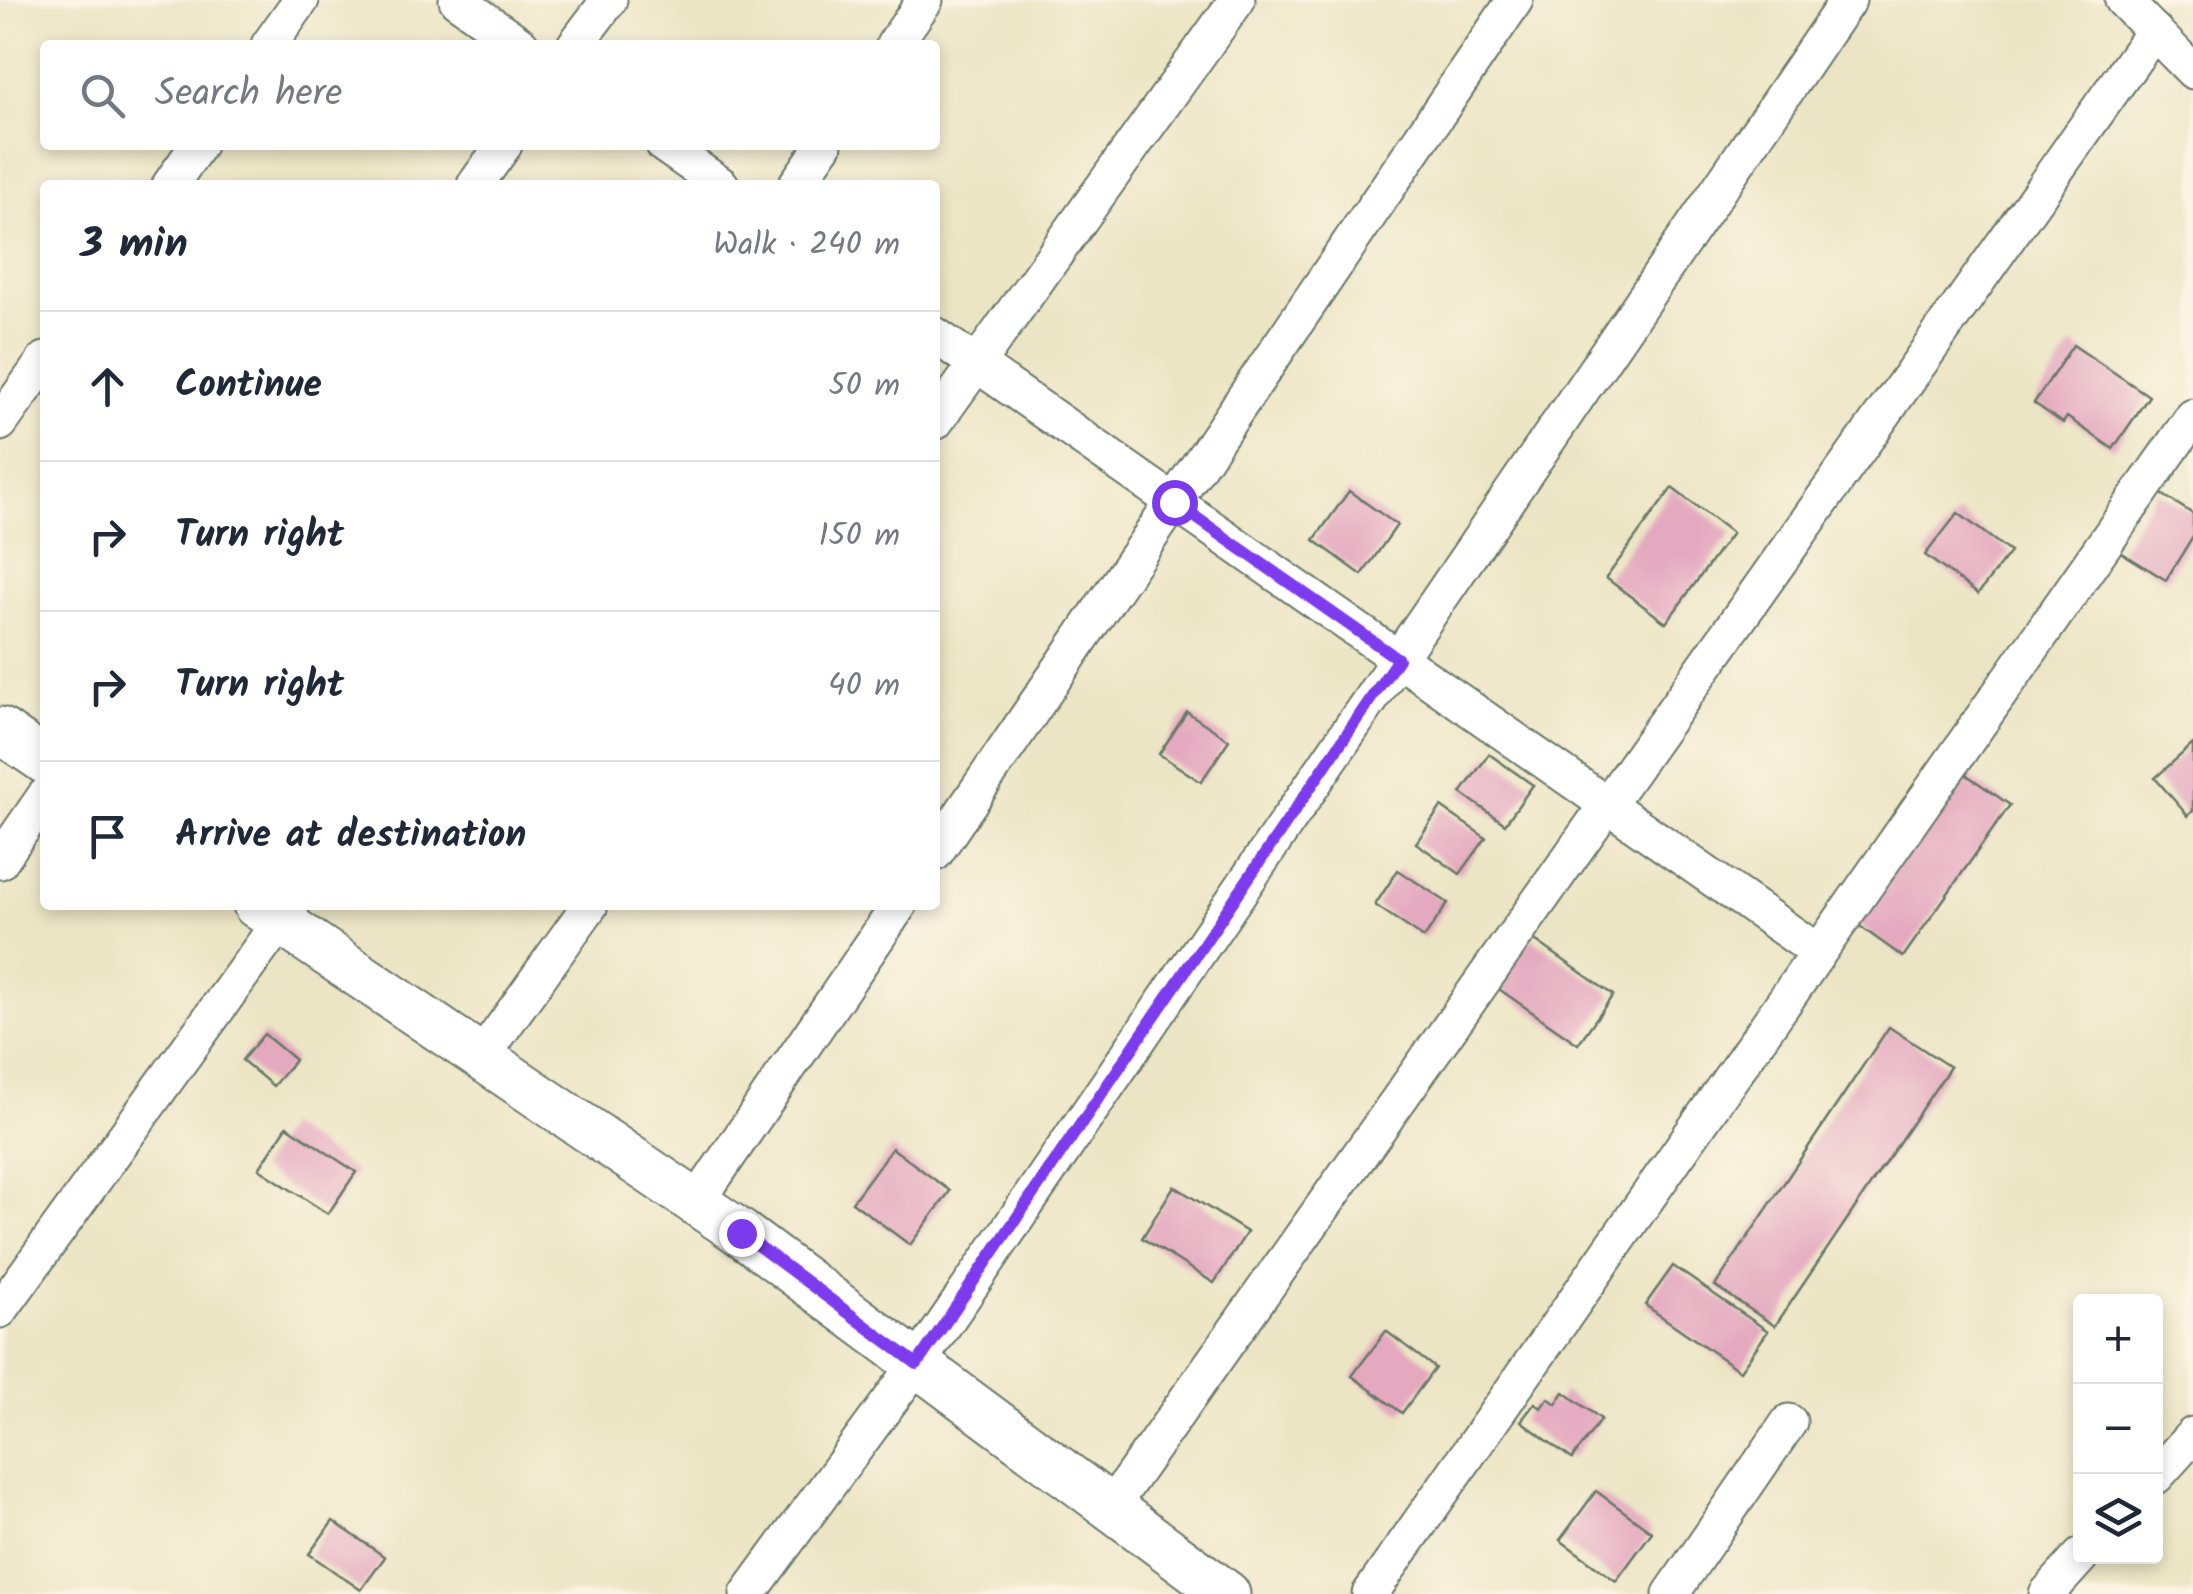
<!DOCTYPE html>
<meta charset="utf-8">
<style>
body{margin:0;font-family:Kalam,sans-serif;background:#f6f6f7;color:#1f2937}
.controls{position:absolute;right:30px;bottom:30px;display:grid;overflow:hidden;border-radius:10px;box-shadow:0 5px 15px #0003}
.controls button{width:90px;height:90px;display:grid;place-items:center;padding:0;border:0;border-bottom:2px solid #e0e1e3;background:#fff;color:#1f2937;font:50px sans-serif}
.stop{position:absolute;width:30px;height:30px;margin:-22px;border:8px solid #7c3aed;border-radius:50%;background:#fff}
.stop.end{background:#7c3aed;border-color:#fff;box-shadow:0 2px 10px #0008}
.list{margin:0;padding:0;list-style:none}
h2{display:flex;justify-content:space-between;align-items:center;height:130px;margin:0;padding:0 40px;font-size:42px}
h2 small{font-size:32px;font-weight:400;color:#747a83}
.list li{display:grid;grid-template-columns:65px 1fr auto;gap:30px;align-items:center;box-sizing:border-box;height:150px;padding:0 40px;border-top:2px solid #e0e1e3}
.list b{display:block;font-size:38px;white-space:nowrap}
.list em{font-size:32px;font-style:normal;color:#747a83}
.icon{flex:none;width:55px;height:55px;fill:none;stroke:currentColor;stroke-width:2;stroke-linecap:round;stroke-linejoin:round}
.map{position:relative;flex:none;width:2193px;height:1594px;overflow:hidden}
.search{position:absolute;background:#fff;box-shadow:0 5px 15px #0003;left:40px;top:40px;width:900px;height:110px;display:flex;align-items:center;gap:25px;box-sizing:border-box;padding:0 35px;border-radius:10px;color:#747a83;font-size:38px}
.panel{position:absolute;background:#fff;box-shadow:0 5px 15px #0003;left:40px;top:180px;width:900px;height:730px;border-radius:10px}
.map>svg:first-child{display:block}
</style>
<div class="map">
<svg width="2193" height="1594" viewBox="0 0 2193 1594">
<rect width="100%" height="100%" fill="#fcf5e5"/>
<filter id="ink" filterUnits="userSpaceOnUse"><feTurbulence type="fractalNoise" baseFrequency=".01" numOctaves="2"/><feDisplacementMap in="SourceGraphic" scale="20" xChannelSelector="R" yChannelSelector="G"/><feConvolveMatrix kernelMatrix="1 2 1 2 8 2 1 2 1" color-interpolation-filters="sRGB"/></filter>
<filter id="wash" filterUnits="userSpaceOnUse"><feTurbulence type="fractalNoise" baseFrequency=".0048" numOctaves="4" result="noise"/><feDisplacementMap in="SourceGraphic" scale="40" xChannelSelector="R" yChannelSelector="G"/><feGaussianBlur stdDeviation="2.25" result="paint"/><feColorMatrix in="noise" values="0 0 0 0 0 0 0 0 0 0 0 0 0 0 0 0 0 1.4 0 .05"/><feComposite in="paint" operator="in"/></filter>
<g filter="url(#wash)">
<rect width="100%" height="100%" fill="#ece5c5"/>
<g id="blocks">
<!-- building -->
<g fill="#e4a8bf">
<polygon points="2073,345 2149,396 2113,449 2067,417 2063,423 2034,403"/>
<polygon points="1672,488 1732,533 1666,623 1606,578"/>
<polygon points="1349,491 1397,525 1362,575 1314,540"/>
<polygon points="2157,491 2193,514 2193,536 2166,580 2119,551"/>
<polygon points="1958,513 2010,552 1978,594 1925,555"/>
<polygon points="1187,712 1229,740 1201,782 1159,754"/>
<polygon points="2193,744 2193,811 2188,816 2155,778"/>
<polygon points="1489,754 1533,785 1505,824 1461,793"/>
<polygon points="1961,771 2010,805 1903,957 1854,922"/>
<polygon points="1441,807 1486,838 1460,874 1416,843"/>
<polygon points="1398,870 1448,903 1424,938 1375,905"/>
<polygon points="1532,938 1613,995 1578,1044 1496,987"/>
<polygon points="1889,1027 1950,1067 1775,1326 1715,1286"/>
<polygon points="264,1034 295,1060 273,1086 242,1060"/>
<polygon points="287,1126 356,1172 328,1214 259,1169"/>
<polygon points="892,1148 950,1191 910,1245 852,1202"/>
<polygon points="1174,1186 1247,1232 1214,1283 1142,1238"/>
<polygon points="1673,1266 1768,1331 1740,1371 1645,1305"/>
<polygon points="1386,1331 1435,1368 1402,1413 1352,1376"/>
<polygon points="1564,1392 1601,1419 1572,1459 1521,1421 1535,1403 1541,1408 1548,1398 1556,1404"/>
<polygon points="1596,1491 1652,1532 1616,1581 1560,1540"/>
<polygon points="333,1521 385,1557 361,1590 309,1554"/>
</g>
</g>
</g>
<g filter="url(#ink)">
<use href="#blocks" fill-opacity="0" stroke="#677867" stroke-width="2.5"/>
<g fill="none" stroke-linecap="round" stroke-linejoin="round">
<!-- minor casing -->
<g stroke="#677867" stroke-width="39">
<g id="minor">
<polyline points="457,0 521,45"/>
<polyline points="2123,0 2193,71"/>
<polyline points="269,45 301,0"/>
<polyline points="575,45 609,0"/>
<polyline points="894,45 925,0"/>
<polyline points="664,145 721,185"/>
<polyline points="170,185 198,145"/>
<polyline points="475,185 504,145"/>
<polyline points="796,185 824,145"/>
<polyline points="935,335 1818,952"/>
<polyline points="935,422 1237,0"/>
<polyline points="0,423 45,360"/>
<polyline points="935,853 1515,0"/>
<polyline points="0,861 45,796"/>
<polyline points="481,1058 590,905"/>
<polyline points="696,1203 899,905"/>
<polyline points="0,1310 292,905"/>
<polyline points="2156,1476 2193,1435"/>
<polyline points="1110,1508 2154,31"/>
<polyline points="748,1594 917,1364 1848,0"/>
<polyline points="1370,1594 2193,417"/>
<polyline points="1671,1594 1789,1422"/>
<polyline points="2047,1594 2081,1556"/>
</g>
</g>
<!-- tertiary casing -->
<g stroke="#677867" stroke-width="49">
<g id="tertiary">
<polyline points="0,730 45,761"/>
<polyline points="256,905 741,1233 1227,1594"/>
</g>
</g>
<!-- minor -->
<use href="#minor" stroke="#fff" stroke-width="35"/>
<!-- tertiary -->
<use href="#tertiary" stroke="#fff" stroke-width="45"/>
</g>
</g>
<g fill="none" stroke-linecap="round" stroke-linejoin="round" filter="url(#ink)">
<!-- route -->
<polyline stroke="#7c3aed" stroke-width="12" points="741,1233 917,1364 1398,659 1174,502"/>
</g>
</svg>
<div class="controls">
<button>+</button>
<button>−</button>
<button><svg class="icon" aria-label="layers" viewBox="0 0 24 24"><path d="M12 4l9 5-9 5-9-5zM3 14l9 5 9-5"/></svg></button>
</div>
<div class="stop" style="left:1174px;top:502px"></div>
<div class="stop end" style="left:741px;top:1233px"></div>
<div class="search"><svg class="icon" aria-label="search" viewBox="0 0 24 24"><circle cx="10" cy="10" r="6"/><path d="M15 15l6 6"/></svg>Search here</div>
<section class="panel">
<h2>3 min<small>Walk · 240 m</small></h2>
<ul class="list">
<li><svg class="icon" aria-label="ahead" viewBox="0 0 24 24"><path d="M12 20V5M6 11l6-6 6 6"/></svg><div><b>Continue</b></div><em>50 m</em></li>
<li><svg class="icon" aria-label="right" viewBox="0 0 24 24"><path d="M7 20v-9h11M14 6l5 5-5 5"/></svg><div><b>Turn right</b></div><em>150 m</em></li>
<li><svg class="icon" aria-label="right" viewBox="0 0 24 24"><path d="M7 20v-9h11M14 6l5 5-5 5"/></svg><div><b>Turn right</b></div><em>40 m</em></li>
<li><svg class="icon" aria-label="arrive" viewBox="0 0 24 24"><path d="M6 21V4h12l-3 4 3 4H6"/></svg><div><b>Arrive at destination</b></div></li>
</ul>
</section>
</div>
